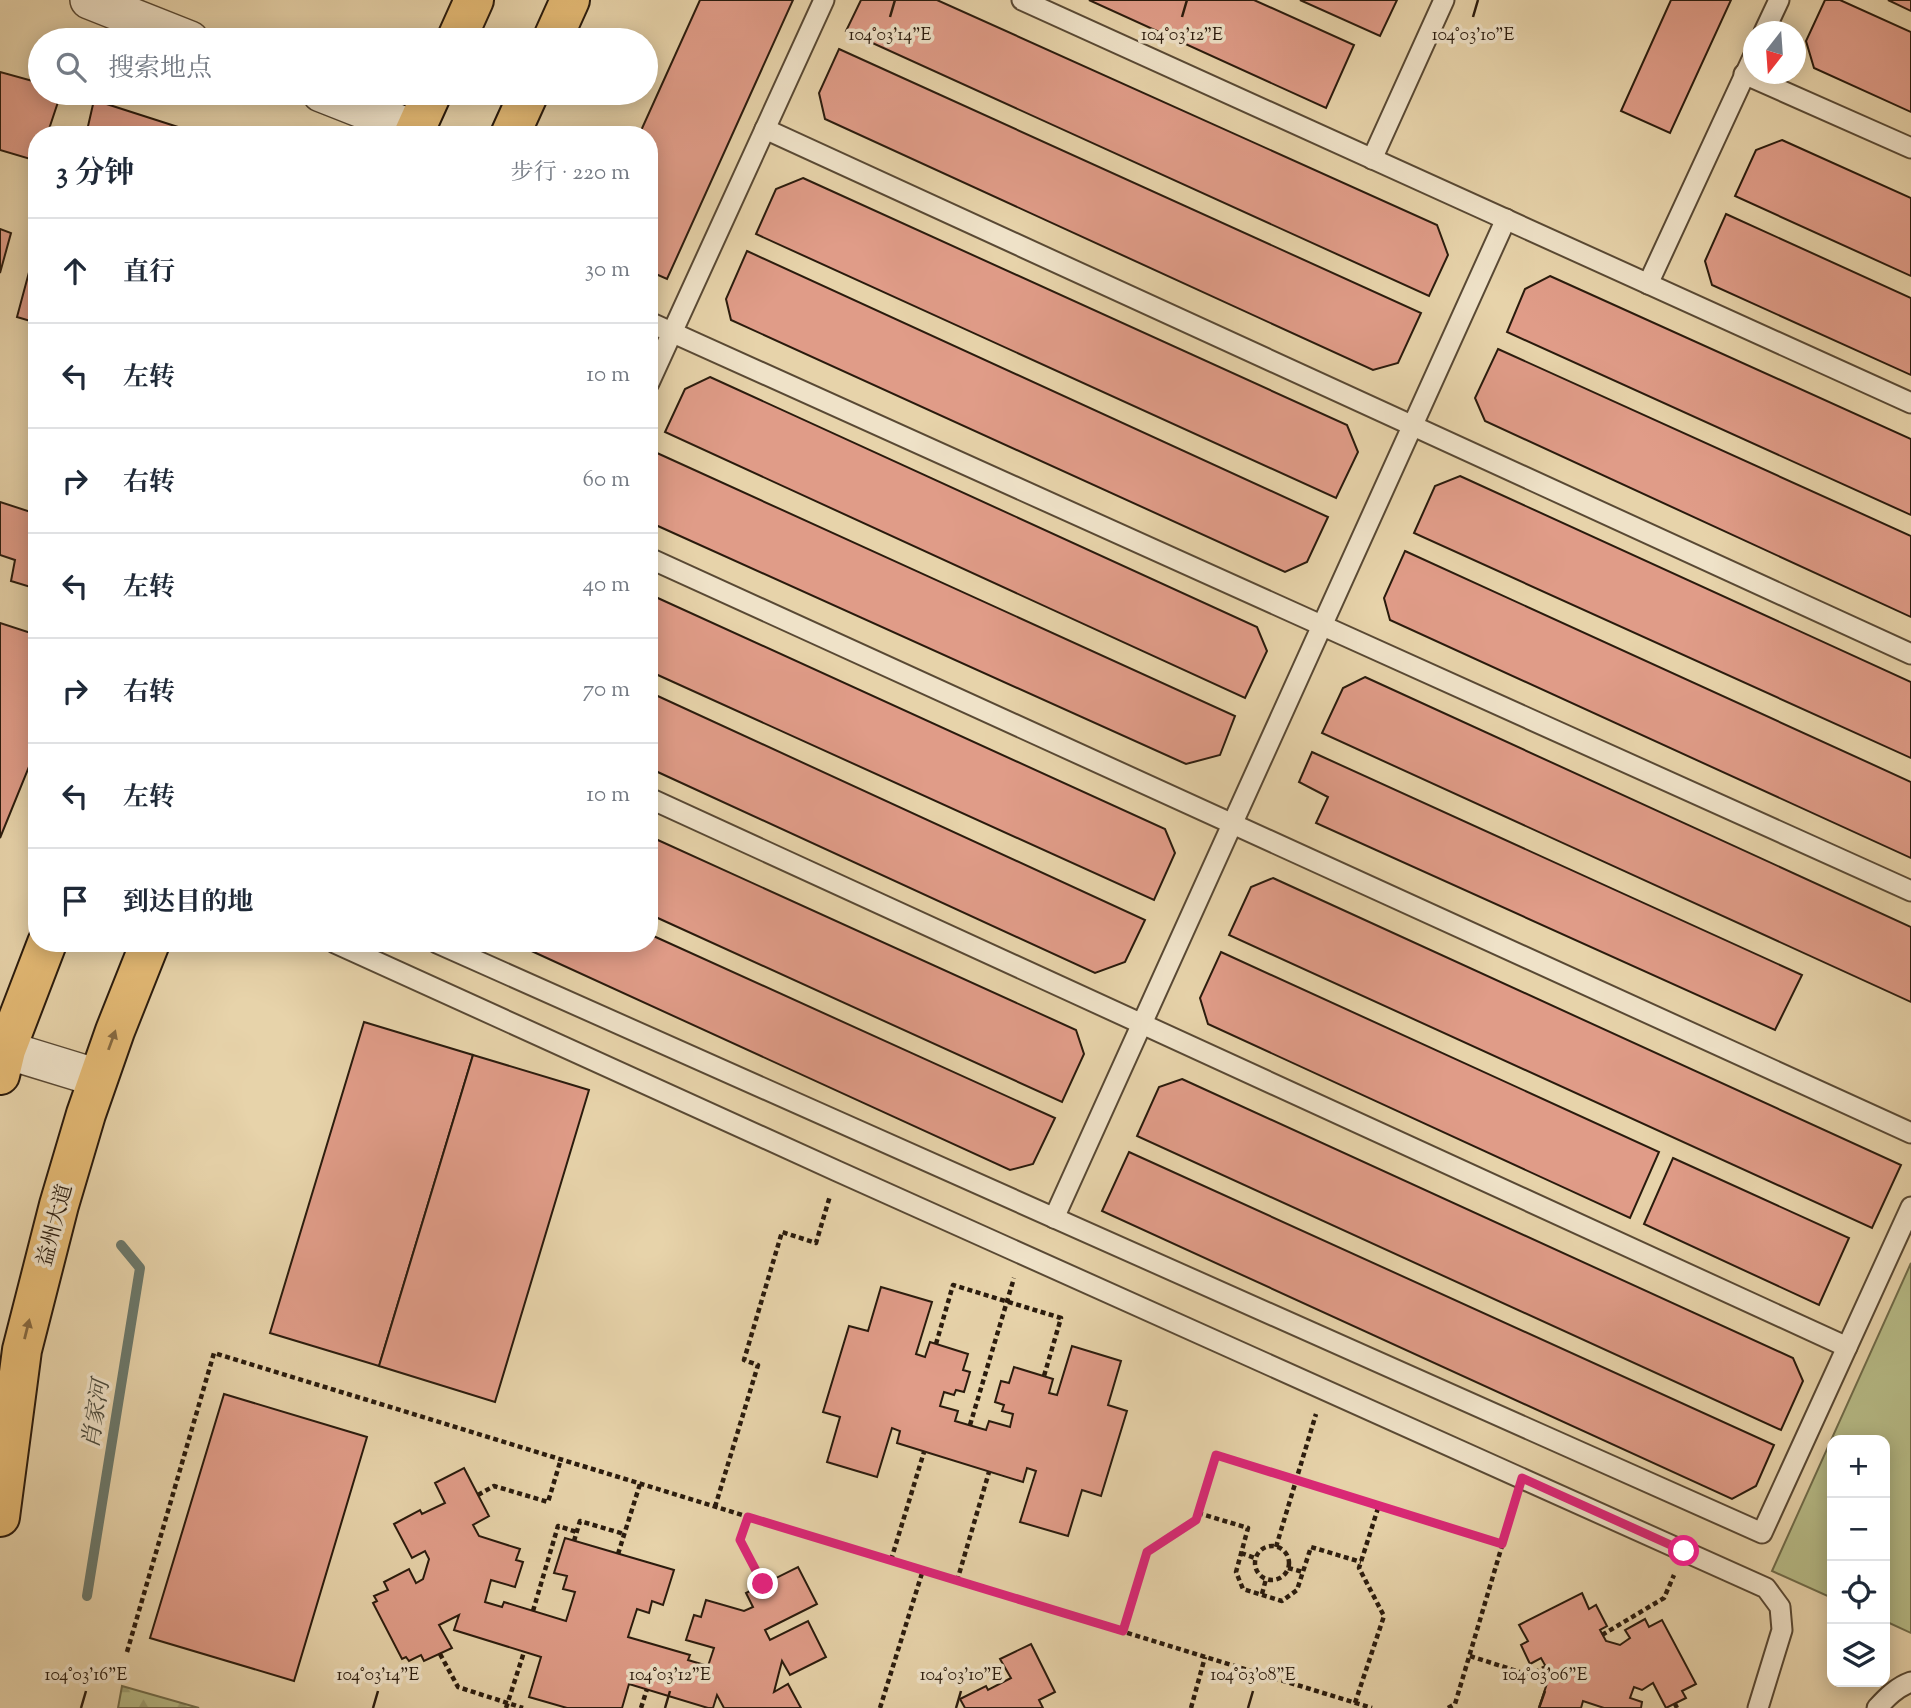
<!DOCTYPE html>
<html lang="zh">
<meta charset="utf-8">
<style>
body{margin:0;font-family:"Sorts Mill Goudy","Noto Serif SC",serif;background:#f6f6f7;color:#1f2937}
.controls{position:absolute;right:21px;bottom:21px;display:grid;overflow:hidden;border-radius:14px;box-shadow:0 4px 18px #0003}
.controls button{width:63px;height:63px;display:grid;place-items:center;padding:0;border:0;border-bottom:2px solid #e0e1e3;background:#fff;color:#1f2937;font:35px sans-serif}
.compass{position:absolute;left:1743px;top:21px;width:63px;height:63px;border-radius:50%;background:#fff;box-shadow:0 4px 18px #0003;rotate:197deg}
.stop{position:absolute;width:21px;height:21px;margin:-16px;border:5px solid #db2777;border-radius:50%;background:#fff}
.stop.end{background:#db2777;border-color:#fff;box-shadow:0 2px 7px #0008}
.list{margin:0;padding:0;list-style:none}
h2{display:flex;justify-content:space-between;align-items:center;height:91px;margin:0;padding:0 28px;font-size:30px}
h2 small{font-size:23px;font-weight:400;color:#747a83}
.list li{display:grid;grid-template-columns:46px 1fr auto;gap:21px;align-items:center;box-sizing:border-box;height:105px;padding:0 28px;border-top:2px solid #e0e1e3}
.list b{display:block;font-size:26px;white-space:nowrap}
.list em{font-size:23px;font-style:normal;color:#747a83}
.icon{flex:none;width:38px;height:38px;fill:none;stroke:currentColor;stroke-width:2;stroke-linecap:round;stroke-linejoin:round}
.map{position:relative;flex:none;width:1911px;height:1708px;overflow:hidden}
.search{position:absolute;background:#fff;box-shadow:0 4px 18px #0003;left:28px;top:28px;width:630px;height:77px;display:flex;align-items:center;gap:18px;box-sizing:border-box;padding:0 24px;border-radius:38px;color:#747a83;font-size:26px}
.panel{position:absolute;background:#fff;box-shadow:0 4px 18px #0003;left:28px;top:126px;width:630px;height:826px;border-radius:28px}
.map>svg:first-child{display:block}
</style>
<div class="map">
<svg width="1911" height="1708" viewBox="0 0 1911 1708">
<defs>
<pattern id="forest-firs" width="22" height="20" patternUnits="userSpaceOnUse" patternTransform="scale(1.75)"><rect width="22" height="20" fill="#b7bc88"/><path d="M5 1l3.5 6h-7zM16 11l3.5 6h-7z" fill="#9ea174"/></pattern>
</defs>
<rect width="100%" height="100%" fill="#e7d3aa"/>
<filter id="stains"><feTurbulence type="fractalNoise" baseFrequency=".00286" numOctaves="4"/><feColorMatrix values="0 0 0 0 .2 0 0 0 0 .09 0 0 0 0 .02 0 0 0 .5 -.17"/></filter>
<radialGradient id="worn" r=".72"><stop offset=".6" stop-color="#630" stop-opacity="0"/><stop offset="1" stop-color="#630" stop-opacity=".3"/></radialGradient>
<!-- grass -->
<polygon fill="#b7bc88" stroke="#706c4a" stroke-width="2" points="1911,1263 1911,1633 1885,1621 1885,1440 1832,1440 1832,1598 1772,1571"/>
<!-- forest -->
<polygon fill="url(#forest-firs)" stroke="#706c4a" stroke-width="2" points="122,1686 199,1708 118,1708"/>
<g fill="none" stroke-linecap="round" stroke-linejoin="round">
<!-- stream -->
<polyline stroke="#6b796c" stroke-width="10" points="87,1596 140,1268 121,1245"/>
</g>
<!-- building -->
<g fill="#e09c88" stroke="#2a1b0d" stroke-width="2">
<polygon points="700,0 793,0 667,279 649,271 649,135 639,135"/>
<polygon points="861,0 937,0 1437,225 1448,255 1429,296 846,31"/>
<polygon points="1089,0 1254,0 1354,45 1326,108"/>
<polygon points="1300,0 1397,0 1380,36"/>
<polygon points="1671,0 1731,0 1670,133 1621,111"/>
<polygon points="1825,0 1840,0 1911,32 1911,112 1814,68 1806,41"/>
<polygon points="1888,0 1911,0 1911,11"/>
<polygon points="839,49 1421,313 1398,363 1373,370 825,119 819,93"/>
<polygon points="0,72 40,83 40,93 61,93 47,135 37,135 37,161 0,150"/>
<polygon points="94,100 203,135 86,135"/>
<polygon points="1782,140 1911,198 1911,276 1735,196 1756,150"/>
<polygon points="803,178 1347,425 1358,452 1336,498 756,234 776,189"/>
<polygon points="1726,214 1911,298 1911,375 1712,285 1705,261"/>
<polygon points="0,229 11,233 0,273"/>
<polygon points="36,246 37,246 37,323 17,317"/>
<polygon points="747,251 1328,517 1307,562 1285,572 731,320 726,299"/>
<polygon points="1550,276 1911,439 1911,515 1507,332 1525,289"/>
<polygon points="1498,349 1911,536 1911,617 1485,421 1475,398"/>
<polygon points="710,377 1257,627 1267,651 1245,698 665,432 685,389"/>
<polygon points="657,453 1235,716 1220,755 1186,764 649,522 649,470"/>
<polygon points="1460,476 1911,682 1911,758 1414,533 1435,486"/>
<polygon points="0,502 37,514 37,589 11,581 15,560 0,555"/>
<polygon points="1405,551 1911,782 1911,858 1390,620 1384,598"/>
<polygon points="649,594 1165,829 1175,853 1154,900 649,671"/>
<polygon points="0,623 37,635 37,747 0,838"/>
<polygon points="1365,677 1911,927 1911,1002 1322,733 1343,688"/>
<polygon points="649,692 1145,920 1125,962 1095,973 649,768"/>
<polygon points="1312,752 1802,975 1775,1030 1316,823 1328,797 1299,782"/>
<polygon points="649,836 1076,1030 1084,1054 1062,1102 649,914"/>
<polygon points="1273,878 1901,1165 1872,1228 1229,935 1251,887"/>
<polygon points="649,934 1055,1118 1033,1164 1010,1170 514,943 649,943"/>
<polygon points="1221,952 1659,1152 1630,1218 1208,1024 1200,998"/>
<polygon points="364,1022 473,1055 379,1366 270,1333"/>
<polygon points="473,1055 589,1090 495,1402 379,1366"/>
<polygon points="1182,1079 1793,1358 1803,1381 1781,1430 1137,1136 1159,1087"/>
<polygon points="1129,1152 1774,1445 1756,1486 1732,1499 1102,1211"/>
<polygon points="1673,1158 1849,1238 1819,1305 1644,1224"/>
<polygon points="881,1287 932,1302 916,1354 925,1357 930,1342 968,1354 963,1370 970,1372 964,1392 956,1390 954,1395 944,1392 940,1406 958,1411 955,1421 986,1430 989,1421 1010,1427 1013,1414 1002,1411 1004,1405 995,1402 1001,1381 1009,1383 1014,1367 1053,1379 1049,1393 1057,1395 1072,1346 1121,1361 1108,1405 1127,1411 1101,1496 1082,1490 1068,1536 1020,1522 1036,1471 1027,1468 1023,1482 897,1443 900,1431 892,1428 877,1477 827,1462 840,1417 823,1412 849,1326 868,1331"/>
<polygon points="224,1394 367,1437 294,1681 150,1638"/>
<polygon points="464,1468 489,1516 473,1525 479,1536 520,1549 516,1560 523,1562 515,1587 491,1580 485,1602 502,1607 504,1602 566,1621 575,1592 563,1589 567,1576 554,1573 565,1538 674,1570 663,1605 652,1601 649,1613 637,1609 628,1637 690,1655 688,1660 708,1666 714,1648 686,1640 694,1615 701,1617 706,1600 744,1611 753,1607 746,1593 798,1567 817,1604 765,1630 770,1640 808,1621 826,1657 790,1675 782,1661 774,1692 788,1684 801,1708 724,1708 717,1695 713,1708 708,1708 629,1684 622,1708 567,1708 529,1697 541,1657 454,1630 459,1615 439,1625 452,1648 424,1661 421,1655 409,1661 406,1657 402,1659 373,1603 377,1601 374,1596 388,1590 384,1582 409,1569 416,1583 423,1579 429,1559 425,1551 412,1558 394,1524 420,1510 422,1514 445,1503 435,1483"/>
<polygon points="1582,1593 1589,1609 1596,1605 1607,1626 1600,1630 1606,1641 1620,1645 1630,1638 1625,1630 1645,1619 1649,1627 1662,1620 1696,1684 1682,1691 1686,1698 1666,1708 1653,1683 1642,1690 1634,1687 1630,1698 1642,1702 1641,1708 1604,1708 1583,1701 1581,1708 1539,1708 1550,1674 1541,1658 1530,1664 1521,1645 1528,1641 1519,1625"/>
<polygon points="1031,1644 1055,1692 1039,1700 1043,1708 965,1708 960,1699 986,1686 988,1690 1011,1678 1000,1659"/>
</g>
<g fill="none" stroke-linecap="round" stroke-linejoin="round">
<!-- lane casing -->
<g stroke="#594934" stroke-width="23">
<g id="lane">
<polyline points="1022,0 1911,403"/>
<polyline points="1764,32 1779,0"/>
<polyline points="1744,74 1911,148"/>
<polyline points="765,129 1911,654"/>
<polyline points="1372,159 1444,0"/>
<polyline points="1648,284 1754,55"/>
<polyline points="649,322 1911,891"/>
<polyline points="649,383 824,0"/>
<polyline points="649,558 1911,1133"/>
<polyline points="649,798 1847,1347"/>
<polyline points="335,943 837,1171 1766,1588 1780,1607 1782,1630 1758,1708"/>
<polyline points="437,943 1762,1533 1911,1207"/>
<polyline points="1054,1218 1506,219"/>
<path d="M1877 1708C1887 1697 1897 1687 1911 1682"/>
</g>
</g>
<!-- street casing -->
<g stroke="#594934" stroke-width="40">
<g id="street">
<polyline points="89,0 190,40"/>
<polyline points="321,93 415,130"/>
<polyline points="0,1048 98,1078"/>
</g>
</g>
<!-- primary casing -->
<g stroke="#2a1b0d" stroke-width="42">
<g id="primary">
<polyline points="456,40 474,0"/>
<polyline points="552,40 570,0"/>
<polyline points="413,135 432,93"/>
<polyline points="510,135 529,93"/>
<polyline points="0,1075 6,1050 47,943"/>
<polyline points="0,1517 22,1350 59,1205 86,1114 115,1031 150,943"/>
</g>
</g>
<!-- path -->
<g stroke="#2a1b0d" stroke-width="4.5" stroke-dasharray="5 3.5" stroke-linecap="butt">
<polyline points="936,1344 953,1285 1061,1318 1044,1376"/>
<polyline points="970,1425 1014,1278"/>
<polyline points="478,1495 494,1486 548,1502 561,1459"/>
<polyline points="715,1507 758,1365 744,1360 782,1232 816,1243 830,1196"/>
<polyline points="1198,1513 1248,1528 1236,1572 1243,1589 1282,1601 1297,1590 1311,1547 1361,1562"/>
<polyline points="748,1517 740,1540 763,1584"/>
<polyline points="574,1541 580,1521 624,1534"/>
<circle cx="1272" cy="1563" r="17"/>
<polyline points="1276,1547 1316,1414"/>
<polyline points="1241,1553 1255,1558"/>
<polyline points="618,1554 640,1484"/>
<polyline points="891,1560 924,1452"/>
<polyline points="1288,1568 1303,1572"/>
<polyline points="957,1581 989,1472"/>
<polyline points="1262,1594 1266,1579"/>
<polyline points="533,1611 558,1526 577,1532"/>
<polyline points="1123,1631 1147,1552 1196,1520 1215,1455 1502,1544"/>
<polyline points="1602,1635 1664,1598 1674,1575"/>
<polyline points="127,1652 214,1353 1372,1708"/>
<polyline points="440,1654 458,1687 523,1708"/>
<polyline points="1470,1656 1529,1675 1546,1667"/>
<polyline points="1355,1703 1384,1616 1359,1568 1379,1505"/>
<polyline points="1675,1704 1677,1708"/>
<polyline points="506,1708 524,1652"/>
<polyline points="641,1708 647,1689"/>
<polyline points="880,1708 923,1570"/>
<polyline points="1191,1708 1205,1657"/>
<polyline points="1448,1708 1455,1704 1515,1502"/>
</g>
<!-- lane -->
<use href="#lane" stroke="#efe2c8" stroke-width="19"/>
<!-- street -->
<use href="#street" stroke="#efe2c8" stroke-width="37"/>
<!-- primary -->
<use href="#primary" stroke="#e4ba75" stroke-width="38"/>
</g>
<!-- one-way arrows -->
<defs><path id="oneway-solid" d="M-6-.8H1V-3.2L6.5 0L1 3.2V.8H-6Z" transform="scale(1.75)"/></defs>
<g fill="#876a41">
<use href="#oneway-solid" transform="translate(112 1040) rotate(-70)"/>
<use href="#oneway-solid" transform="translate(27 1329) rotate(-76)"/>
</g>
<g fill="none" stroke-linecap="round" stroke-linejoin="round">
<!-- route -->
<polyline stroke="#db2777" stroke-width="9" points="763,1584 740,1540 748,1517 1123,1631 1147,1552 1196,1520 1216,1455 1502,1544 1522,1478 1684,1551"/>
</g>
<!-- ticks -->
<path fill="none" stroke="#2a1b0d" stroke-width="2.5" d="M890 17 895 0M1182 17 1187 0M1473 17 1478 0M81 1708 86 1691M373 1708 378 1691M665 1708 670 1691M956 1708 961 1691M1248 1708 1253 1691M1539 1708 1545 1691"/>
<g text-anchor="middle" stroke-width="7" stroke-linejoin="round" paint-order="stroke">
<!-- street labels -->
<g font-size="21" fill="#2a1b0d" stroke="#efe2c8">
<text transform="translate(54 1225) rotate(-75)" y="7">益州大道</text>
</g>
<!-- water labels -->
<g font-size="23" font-style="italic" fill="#4b4a3c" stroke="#efe2c8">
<text transform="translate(95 1414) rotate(-81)" y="8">肖家河</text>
</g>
</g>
<g font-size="18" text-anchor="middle" fill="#2a1b0d" stroke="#efe2c8" stroke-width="7" stroke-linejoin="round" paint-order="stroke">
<text x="890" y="40">104°03'14"E</text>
<text x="1182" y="40">104°03'12"E</text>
<text x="1473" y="40">104°03'10"E</text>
<text x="86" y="1680">104°03'16"E</text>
<text x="378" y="1680">104°03'14"E</text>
<text x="670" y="1680">104°03'12"E</text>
<text x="961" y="1680">104°03'10"E</text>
<text x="1253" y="1680">104°03'08"E</text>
<text x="1545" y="1680">104°03'06"E</text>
</g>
<rect width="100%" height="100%" filter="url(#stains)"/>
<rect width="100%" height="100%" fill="url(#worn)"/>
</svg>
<div class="controls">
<button>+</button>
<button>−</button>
<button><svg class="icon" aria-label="locate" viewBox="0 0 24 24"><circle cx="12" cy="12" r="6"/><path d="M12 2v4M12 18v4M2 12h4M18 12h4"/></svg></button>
<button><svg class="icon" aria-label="layers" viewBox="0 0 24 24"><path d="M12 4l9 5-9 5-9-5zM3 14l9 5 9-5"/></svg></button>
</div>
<svg class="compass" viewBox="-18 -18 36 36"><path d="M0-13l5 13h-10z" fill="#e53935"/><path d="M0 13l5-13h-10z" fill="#747a83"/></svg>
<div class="stop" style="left:1684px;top:1551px"></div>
<div class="stop end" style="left:763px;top:1584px"></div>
<div class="search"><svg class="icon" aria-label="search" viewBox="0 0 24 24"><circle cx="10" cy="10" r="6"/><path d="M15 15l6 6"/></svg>搜索地点</div>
<section class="panel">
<h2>3 分钟<small>步行 · 220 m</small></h2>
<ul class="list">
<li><svg class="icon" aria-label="ahead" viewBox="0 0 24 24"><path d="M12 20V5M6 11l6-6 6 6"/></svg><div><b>直行</b></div><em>30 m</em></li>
<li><svg class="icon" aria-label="left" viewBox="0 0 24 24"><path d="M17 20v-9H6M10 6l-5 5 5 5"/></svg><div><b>左转</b></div><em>10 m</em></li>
<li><svg class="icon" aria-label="right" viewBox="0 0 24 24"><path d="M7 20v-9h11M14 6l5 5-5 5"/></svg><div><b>右转</b></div><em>60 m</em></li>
<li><svg class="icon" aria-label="left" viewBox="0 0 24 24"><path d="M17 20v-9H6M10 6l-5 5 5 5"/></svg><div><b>左转</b></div><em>40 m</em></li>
<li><svg class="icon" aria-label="right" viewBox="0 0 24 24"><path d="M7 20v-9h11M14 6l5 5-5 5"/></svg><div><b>右转</b></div><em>70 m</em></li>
<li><svg class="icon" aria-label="left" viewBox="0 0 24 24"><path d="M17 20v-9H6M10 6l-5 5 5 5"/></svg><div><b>左转</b></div><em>10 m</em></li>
<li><svg class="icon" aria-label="arrive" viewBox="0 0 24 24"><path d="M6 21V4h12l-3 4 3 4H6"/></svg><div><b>到达目的地</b></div></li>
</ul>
</section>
</div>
